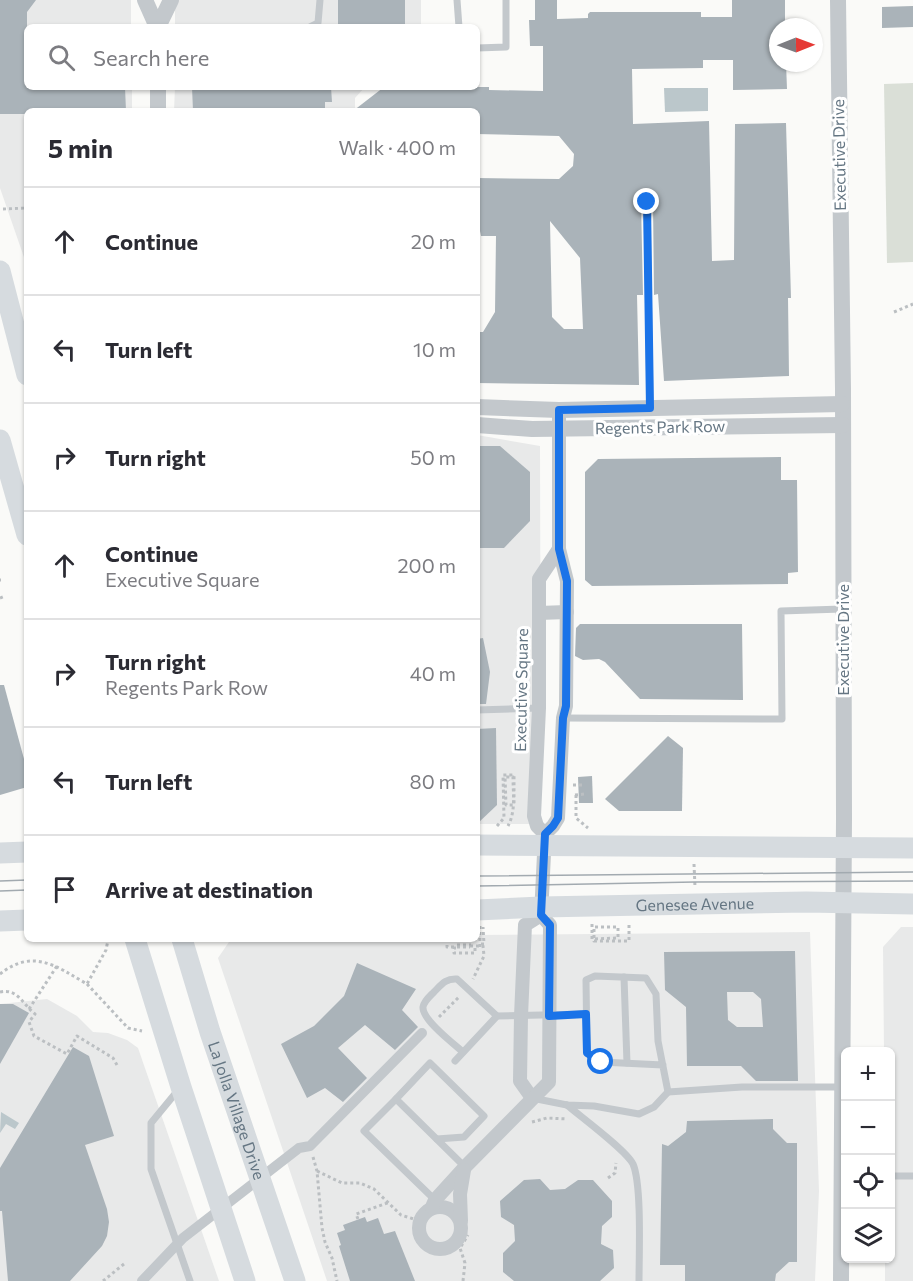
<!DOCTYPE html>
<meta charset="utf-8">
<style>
body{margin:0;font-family:Commissioner,sans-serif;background:#f2f2f3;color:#2b2b33}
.controls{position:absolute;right:18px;bottom:18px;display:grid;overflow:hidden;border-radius:9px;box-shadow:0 2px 4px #0004}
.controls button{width:54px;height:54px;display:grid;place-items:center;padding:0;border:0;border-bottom:2px solid #e1e1e2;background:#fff;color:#2b2b33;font:30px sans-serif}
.compass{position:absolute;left:769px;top:18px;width:54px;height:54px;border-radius:50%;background:#fff;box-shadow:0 2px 4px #0004;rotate:89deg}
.stop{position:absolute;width:18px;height:18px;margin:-14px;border:4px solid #1a73e8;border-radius:50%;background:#fff}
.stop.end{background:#1a73e8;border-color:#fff;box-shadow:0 2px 6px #0008}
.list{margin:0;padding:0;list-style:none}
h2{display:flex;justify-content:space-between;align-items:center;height:78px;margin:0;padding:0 24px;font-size:26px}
h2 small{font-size:20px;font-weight:400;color:#7c7c81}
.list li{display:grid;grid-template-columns:39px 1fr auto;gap:18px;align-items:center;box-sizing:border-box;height:108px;padding:0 24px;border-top:2px solid #e1e1e2}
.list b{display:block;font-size:22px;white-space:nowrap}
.list p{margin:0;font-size:20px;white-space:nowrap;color:#7c7c81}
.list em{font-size:20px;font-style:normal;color:#7c7c81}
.icon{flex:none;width:33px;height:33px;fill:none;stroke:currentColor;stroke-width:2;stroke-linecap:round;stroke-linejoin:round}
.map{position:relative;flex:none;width:913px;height:1281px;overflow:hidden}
.search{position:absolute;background:#fff;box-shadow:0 2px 4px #0004;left:24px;top:24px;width:456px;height:66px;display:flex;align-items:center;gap:15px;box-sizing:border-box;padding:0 21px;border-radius:9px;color:#7c7c81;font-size:22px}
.panel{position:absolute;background:#fff;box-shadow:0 2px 4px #0004;left:24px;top:108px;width:456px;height:834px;border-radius:9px}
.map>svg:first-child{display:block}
</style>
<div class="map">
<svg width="913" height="1281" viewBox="0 0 913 1281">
<rect width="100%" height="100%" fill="#fafaf8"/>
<!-- built -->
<g fill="#e8e9e9">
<polygon points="0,0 131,0 131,27 27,27 27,87 132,87 132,111 27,111 27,266 0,188"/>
<rect x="175" y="0" width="246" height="27"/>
<polygon points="175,87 365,87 355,98 355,111 174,111"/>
<polygon points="477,435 540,446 541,824 477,824"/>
<polygon points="901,927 913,927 913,1281 885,1281 885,1259 890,1258 890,1052 884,1051 883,947"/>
<polygon points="810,932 819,1191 815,1281 327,1281 218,958 231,939 477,939 477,935"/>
<polygon points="47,999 77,1016 93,1032 108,1033 127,1040 138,1048 219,1281 0,1281 0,1004"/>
</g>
<!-- green -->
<polygon fill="#dadfd7" points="913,83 913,262 887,263 884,84"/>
<!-- water -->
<g fill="#bbc7cb">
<polygon points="664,88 708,88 708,111 665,112"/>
<polygon points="1,1112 19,1123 15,1129 6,1124 0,1133"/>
</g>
<!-- building -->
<g fill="#aab3b9" fill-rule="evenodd">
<polygon points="0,0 36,0 27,12 27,87 125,87 126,111 27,111 27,114 0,114"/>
<rect x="338" y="0" width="67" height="27"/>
<path d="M535 0H557V19L588 18V14L590 12H701V17H732V0H785V27H778V63H786L787 89 733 90V60H703V68L632 69 633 124 709 121 712 261 734 260 735 124 786 123 791 298H788L789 376 664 381 658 294 654 295 653 202 650 197 646 196 641 202 643 295H637L639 385 477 383V332H483L495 312 496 236H481L479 226H477V178L559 179 573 166 574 154 559 136 477 134V111H353L384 87H489V90L543 91V46H530L529 20H535ZM550 221 580 258 583 329H564L552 317Z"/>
<polygon points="913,6 913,27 882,28 882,7"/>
<polygon points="192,87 331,87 332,102 325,102 325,110 314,111 193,111"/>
<polygon points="477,446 500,446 530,472 530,521 504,548 477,548"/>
<polygon points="781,457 781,480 797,480 798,572 788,573 788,584 592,586 585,580 585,472 598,459"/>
<polygon points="580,624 742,624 743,700 640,699 605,662 599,659 583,660 575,656 576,628"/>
<polygon points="483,638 490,672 486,704 477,704 477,639"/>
<polygon points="0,685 4,685 27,770 27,787 0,795"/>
<polygon points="496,728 497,805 477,824 477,729"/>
<polygon points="668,736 683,748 682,811 619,811 605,799"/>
<polygon points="592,776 593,803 579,803 578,777"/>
<path d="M795 951 798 1081H756L741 1066H687L686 1007 665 990 664 952ZM727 992H753L761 999 763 1027H737L728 1020Z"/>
<polygon points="357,963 416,989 402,1010 418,1027 395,1050 365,1025 338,1048 367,1078 343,1102 325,1088 307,1098 281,1044 314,1026 344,996"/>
<polygon points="0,1004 13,1004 29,1013 0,1064"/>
<polygon points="73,1047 89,1056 114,1136 85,1145 107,1209 109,1222 107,1236 102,1246 70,1281 8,1281 2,1211 0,1211 0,1168"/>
<polygon points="773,1119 773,1129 787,1143 797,1143 797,1262 789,1262 776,1274 775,1281 685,1281 685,1265 660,1265 662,1144 668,1146 686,1132 687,1121"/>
<polygon points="540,1179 550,1190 565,1189 578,1180 593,1180 612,1201 612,1217 602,1226 601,1244 613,1250 614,1268 600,1281 514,1281 503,1272 503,1253 515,1241 514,1225 501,1217 500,1201 524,1180"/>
<polygon points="365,1217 367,1222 378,1218 384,1234 395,1231 415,1281 350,1281 339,1246 341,1245 337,1233 345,1230 343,1225"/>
</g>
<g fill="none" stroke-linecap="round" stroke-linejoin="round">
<!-- path -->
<g stroke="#bbbfc2" stroke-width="3" stroke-dasharray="3 3" stroke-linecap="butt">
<polyline points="3,209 27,208"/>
<polyline points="894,312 913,304"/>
<polyline points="0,580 1,580"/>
<polyline points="0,598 5,596"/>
<polyline points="573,785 585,785"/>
<polyline points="575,795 585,794"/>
<polyline points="576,795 576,818 588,828"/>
<path d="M497 826 504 818 503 775H514V805H506L505 777H513C513 794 516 811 508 826"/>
<polyline points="694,864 695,887"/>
<polyline points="592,924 592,939 618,938 618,927 594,927 594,941 629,941 629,924"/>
<polyline points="447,939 447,947 470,947"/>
<polyline points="457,939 457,945 471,945"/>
<polyline points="481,944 484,944 483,927"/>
<polyline points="470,946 483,946 484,956 473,979"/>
<polyline points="480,947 480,926"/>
<polyline points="456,948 454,948 454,953 475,953 475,946"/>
<path d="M0 974C33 948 56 966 87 984L106 950 108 940"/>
<polyline points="87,984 128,1028 142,1031"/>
<path d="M0 992C18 988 23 1005 35 1014L29 1022 34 1036 67 1054 77 1036 113 1058 117 1065"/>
<polyline points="29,1009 57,966"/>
<polyline points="439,1017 460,996"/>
<polyline points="532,1122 547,1118 567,1119"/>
<polyline points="313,1157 317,1171 322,1228 325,1242 332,1258 337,1281"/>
<polyline points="317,1171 342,1183 360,1183 374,1189 401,1215 420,1221"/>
<polyline points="608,1178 615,1173 616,1163"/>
<polyline points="358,1219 356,1214 390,1202"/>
<polyline points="103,1281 124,1264"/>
<polyline points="463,1281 465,1263 460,1248 468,1235"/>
</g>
<!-- service -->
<g stroke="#c3c8cc" stroke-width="7">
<polyline points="457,0 459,27"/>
<polyline points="310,27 318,23 320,0"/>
<polyline points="477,48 506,47 506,0"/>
<polyline points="647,202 650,406"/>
<polyline points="477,710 539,708"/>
<polyline points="563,718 782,719 781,611 842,609"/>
<polyline points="624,977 627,1063"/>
<path d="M463 1052C454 1044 422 1020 423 1007 424 1001 429 997 434 992 441 985 446 978 457 979L497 1016"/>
<polyline points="455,1061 497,1016 586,1014"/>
<polyline points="663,1065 601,1062 587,1053 586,980 595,976 646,978 656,994 658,1041 668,1092"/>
<polyline points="179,1089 151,1123 151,1169 190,1281"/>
<polyline points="532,1098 567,1105 594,1106 639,1114 654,1107 668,1092 742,1087 841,1087"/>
<polyline points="396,1099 430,1063 484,1116 464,1137 437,1139"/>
<path d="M567 1105C581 1117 626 1150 633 1164 642 1185 639 1256 639 1281"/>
<polyline points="890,1176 913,1176"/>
<polyline points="435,1200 364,1131 396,1099 465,1167"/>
</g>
<!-- pedestrian -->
<polyline stroke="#c3c8cc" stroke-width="10" points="142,1281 183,1238 299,1148 310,1146 422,1033"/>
<!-- minor -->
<g stroke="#c3c8cc" stroke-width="14">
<polyline points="539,613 567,612"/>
<polyline points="545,834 553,826 558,818 563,718 566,706 567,581 559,549 559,410"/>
<polyline points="532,1098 520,1081 521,1016 525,925 541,915"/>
<circle cx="440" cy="1228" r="21"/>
<polyline points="432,1207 435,1200 465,1167 549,1082 550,925 541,915 545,834 537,826 534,816 539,708 539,579 559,549"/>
<polyline points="461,1221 460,1194 464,1170"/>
</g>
<!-- tertiary -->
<g stroke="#c3c8cc" stroke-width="16">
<polyline points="145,0 157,27"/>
<polyline points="838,0 843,389 844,818 841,1281"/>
<polyline points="158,27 171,0"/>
<polyline points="158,87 158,111"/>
<polyline points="477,407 559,410 842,404"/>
<polyline points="477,425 532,429 843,425"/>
</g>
<!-- primary -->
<g stroke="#d6dbdf" stroke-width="21">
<polyline points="0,271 27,375"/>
<polyline points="0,440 27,535"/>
<polyline points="477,845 913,848"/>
<polyline points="0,853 27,852"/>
<path id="s1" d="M477 910 541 907 806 902 913 904"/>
<polyline points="0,921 27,920"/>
<polyline points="135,939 181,1087 245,1281"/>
<path id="s2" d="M182 939 210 1032 295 1281"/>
</g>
<!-- tram -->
<g stroke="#a2aab0" stroke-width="1.5">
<polyline points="477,876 913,872"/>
<polyline points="0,881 27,880"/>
<polyline points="477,886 695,882 913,881"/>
<polyline points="0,891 27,890"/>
</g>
</g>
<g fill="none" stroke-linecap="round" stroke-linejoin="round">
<!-- route -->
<polyline stroke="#1a73e8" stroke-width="8" points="601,1062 587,1053 586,1014 549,1016 550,925 541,915 545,834 553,826 558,818 563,718 566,706 567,581 559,549 559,410 650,408 647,202"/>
</g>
<g text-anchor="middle" stroke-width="6" stroke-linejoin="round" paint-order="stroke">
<!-- street labels -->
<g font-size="16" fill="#657683" stroke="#fff">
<text transform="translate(839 155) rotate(-91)" y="6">Executive Drive</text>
<text transform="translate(660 427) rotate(-1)" y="6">Regents Park Row</text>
<text transform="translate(843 640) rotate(-90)" y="6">Executive Drive</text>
<text transform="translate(521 690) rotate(-89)" y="6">Executive Square</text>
<text dy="6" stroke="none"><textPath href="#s1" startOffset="218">Genesee Avenue</textPath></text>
<text dy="6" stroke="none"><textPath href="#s2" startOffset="180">La Jolla Village Drive</textPath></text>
</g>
</g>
</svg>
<div class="controls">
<button>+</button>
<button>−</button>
<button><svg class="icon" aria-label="locate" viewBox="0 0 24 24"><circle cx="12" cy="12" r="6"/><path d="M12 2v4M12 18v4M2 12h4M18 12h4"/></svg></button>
<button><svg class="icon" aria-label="layers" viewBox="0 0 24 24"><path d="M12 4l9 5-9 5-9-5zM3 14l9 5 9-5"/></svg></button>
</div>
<svg class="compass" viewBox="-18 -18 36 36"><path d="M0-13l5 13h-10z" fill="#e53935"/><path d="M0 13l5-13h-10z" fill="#7c7c81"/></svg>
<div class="stop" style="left:601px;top:1062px"></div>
<div class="stop end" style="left:647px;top:202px"></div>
<div class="search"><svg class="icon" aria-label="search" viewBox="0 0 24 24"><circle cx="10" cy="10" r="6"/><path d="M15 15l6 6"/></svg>Search here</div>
<section class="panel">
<h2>5 min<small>Walk · 400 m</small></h2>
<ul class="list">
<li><svg class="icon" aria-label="ahead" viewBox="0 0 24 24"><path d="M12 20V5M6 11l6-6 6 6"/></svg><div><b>Continue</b></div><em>20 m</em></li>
<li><svg class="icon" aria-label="left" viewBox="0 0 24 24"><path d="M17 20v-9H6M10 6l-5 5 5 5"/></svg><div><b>Turn left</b></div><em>10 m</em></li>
<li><svg class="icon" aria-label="right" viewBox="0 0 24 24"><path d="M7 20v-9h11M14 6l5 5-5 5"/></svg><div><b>Turn right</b></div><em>50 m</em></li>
<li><svg class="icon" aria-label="ahead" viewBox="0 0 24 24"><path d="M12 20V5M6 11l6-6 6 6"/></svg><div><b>Continue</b><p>Executive Square</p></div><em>200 m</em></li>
<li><svg class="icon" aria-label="right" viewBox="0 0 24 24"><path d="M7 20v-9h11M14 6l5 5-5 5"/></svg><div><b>Turn right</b><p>Regents Park Row</p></div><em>40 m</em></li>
<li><svg class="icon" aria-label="left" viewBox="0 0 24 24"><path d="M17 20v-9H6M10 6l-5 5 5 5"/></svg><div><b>Turn left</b></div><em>80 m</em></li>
<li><svg class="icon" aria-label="arrive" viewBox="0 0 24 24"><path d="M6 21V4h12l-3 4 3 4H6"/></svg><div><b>Arrive at destination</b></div></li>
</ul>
</section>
</div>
